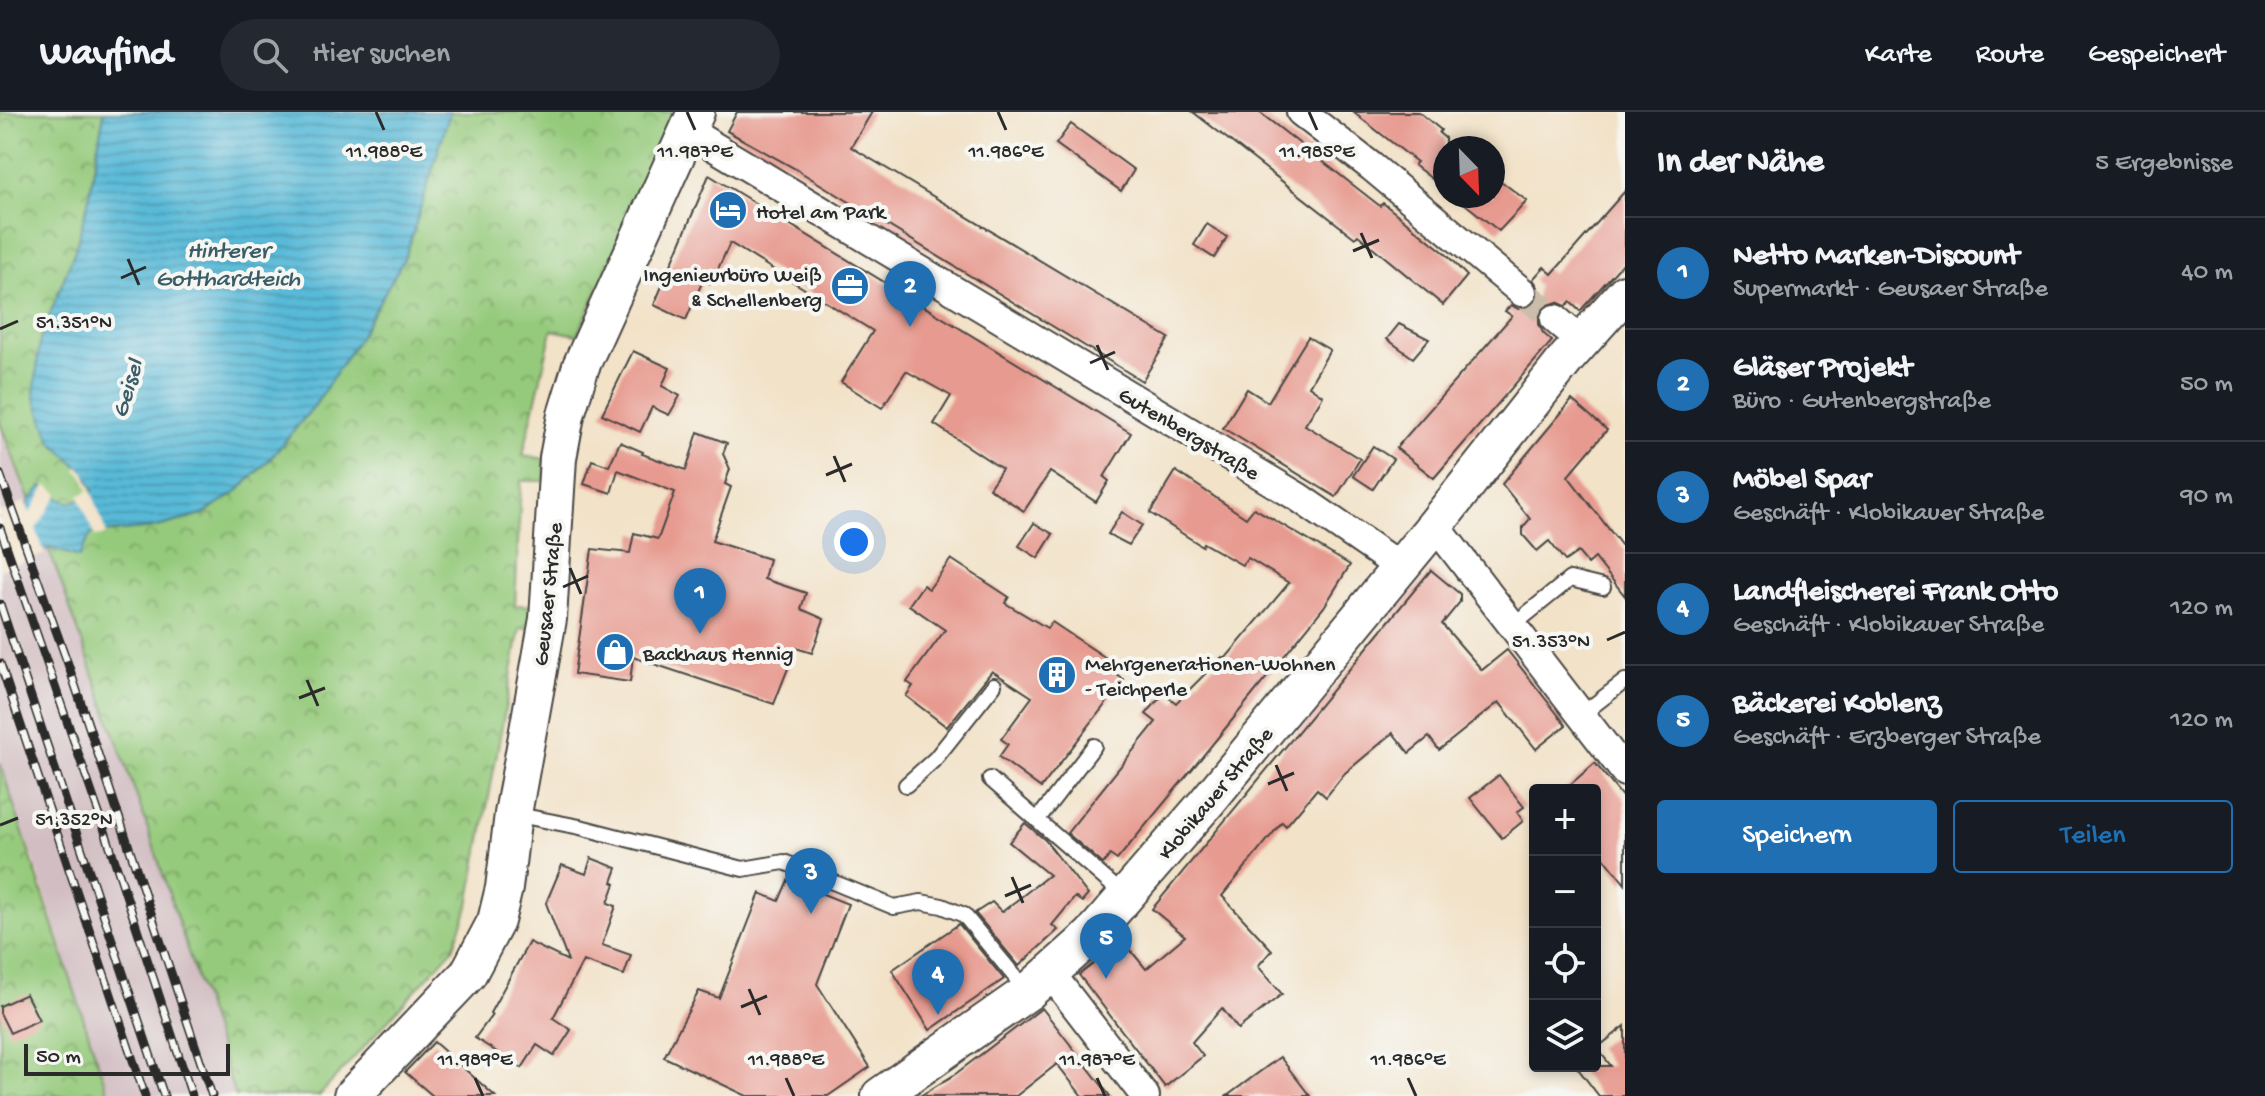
<!DOCTYPE html>
<html lang="de">
<meta charset="utf-8">
<style>
body{margin:0;font-family:"Gochi Hand",sans-serif;background:#242831;color:#f1f3f6}
.controls{position:absolute;right:24px;bottom:24px;display:grid;overflow:hidden;border-radius:8px;box-shadow:0 4px 12px #0003}
.controls button{width:72px;height:72px;display:grid;place-items:center;padding:0;border:0;border-bottom:2px solid #363941;background:#171b24;color:#f1f3f6;font:40px sans-serif}
.compass{position:absolute;left:1433px;top:24px;width:72px;height:72px;border-radius:50%;background:#171b24;box-shadow:0 4px 12px #0003;rotate:157deg}
.scale{position:absolute;left:24px;bottom:20px;width:206px;box-sizing:border-box;padding-left:8px;border:4px solid #2b2b2b;border-top:0;font-size:22px;line-height:28px;white-space:nowrap;color:#2b2b2b;-webkit-text-stroke:6px #f6f6f2;paint-order:stroke}
.you{position:absolute;left:854px;top:430px;width:28px;height:28px;margin:-20px;border:6px solid #fff;border-radius:50%;background:#1a73e8;box-shadow:0 0 0 12px #1a73e833}
.badge{display:grid;place-items:center;width:52px;height:52px;border-radius:50%;background:#1f6fb2;color:#fff;font-size:26px;font-weight:700}
.pin{position:absolute;translate:-50% -66px;filter:drop-shadow(0 2px 4px #0008)}
.pin::after{content:'';position:absolute;top:42px;width:28px;height:24px;background:inherit;clip-path:polygon(0 0,100% 0,50% 100%)}
.list{margin:0;padding:0;list-style:none}
h2{display:flex;justify-content:space-between;align-items:center;height:104px;margin:0;padding:0 32px;font-size:34px}
h2 small{font-size:26px;font-weight:400;color:#9ea1a6}
.list li{display:grid;grid-template-columns:52px 1fr auto;gap:24px;align-items:center;box-sizing:border-box;height:112px;padding:0 32px;border-top:2px solid #363941}
.list b{display:block;font-size:30px;white-space:nowrap}
.list p{margin:0;font-size:26px;white-space:nowrap;color:#9ea1a6}
.list em{font-size:26px;font-style:normal;color:#9ea1a6}
.actions{display:flex;gap:16px;padding:24px 32px}
.actions a{flex:1;padding:18px 0;border:2px solid #1f6fb2;border-radius:8px;text-align:center;font-size:28px;color:#1f6fb2}
.actions .main{background:#1f6fb2;color:#fff}
.icon{flex:none;width:44px;height:44px;fill:none;stroke:currentColor;stroke-width:2;stroke-linecap:round;stroke-linejoin:round}
.map{position:relative;flex:none;width:1625px;height:984px;overflow:hidden}
header{display:flex;align-items:center;gap:48px;box-sizing:border-box;height:112px;padding:0 40px;background:#171b24;border-bottom:2px solid #363941}
header strong{font-size:38px}
nav{display:flex;gap:44px;margin-inline-start:auto;font-size:28px}
.search{width:560px;height:72px;background:#242831;display:flex;align-items:center;gap:20px;box-sizing:border-box;padding:0 28px;border-radius:44px;color:#9ea1a6;font-size:30px}
main{display:flex}
aside{flex:1;background:#171b24}
.map>svg:first-child{display:block}
</style>
<header>
<strong>Wayfind</strong>
<div class="search"><svg class="icon" aria-label="search" viewBox="0 0 24 24"><circle cx="10" cy="10" r="6"/><path d="M15 15l6 6"/></svg>Hier suchen</div>
<nav><a>Karte</a><a>Route</a><a>Gespeichert</a></nav>
</header>
<main>
<div class="map">
<svg width="1625" height="984" viewBox="0 0 1625 984">
<defs>
<pattern id="park-crowns" width="20" height="18" patternUnits="userSpaceOnUse" patternTransform="scale(2)"><rect width="20" height="18" fill="#95ca7b"/><path d="M2 6a3 3 0 1 1 6 0M12 15a3 3 0 1 1 6 0" fill="none" stroke="#7aa465"/></pattern>
<pattern id="water-rules" width="6" height="5" patternUnits="userSpaceOnUse" patternTransform="scale(2)"><rect width="6" height="5" fill="#59bad8"/><path d="M0 2.5h6" fill="none" stroke="#4a97af"/></pattern>
</defs>
<rect width="100%" height="100%" fill="#f6f6f2"/>
<filter id="ink" filterUnits="userSpaceOnUse"><feTurbulence type="fractalNoise" baseFrequency=".0125" numOctaves="2"/><feDisplacementMap in="SourceGraphic" scale="16" xChannelSelector="R" yChannelSelector="G"/><feConvolveMatrix kernelMatrix="1 2 1 2 8 2 1 2 1" color-interpolation-filters="sRGB"/></filter>
<filter id="wash" filterUnits="userSpaceOnUse"><feTurbulence type="fractalNoise" baseFrequency=".006" numOctaves="4" result="noise"/><feDisplacementMap in="SourceGraphic" scale="32" xChannelSelector="R" yChannelSelector="G"/><feGaussianBlur stdDeviation="1.8" result="paint"/><feColorMatrix in="noise" values="0 0 0 0 0 0 0 0 0 0 0 0 0 0 0 0 0 1.4 0 .05"/><feComposite in="paint" operator="in"/></filter>
<g filter="url(#wash)">
<rect width="100%" height="100%" fill="#f2e2c8"/>
<!-- railway -->
<polygon fill="#d2bec2" points="0,303 28,374 144,705 234,984 109,984 107,979 34,748 0,651"/>
<!-- park -->
<g fill="url(#park-crowns)" stroke="#607a53" stroke-width="2">
<polygon points="0,0 104,0 88,91 75,138 40,228 51,329 85,360 94,379 91,422 153,416 202,403 237,380 271,346 315,293 358,227 406,143 450,0 680,0 577,223 552,218 523,343 545,347 545,369 521,369 515,493 537,494 534,517 520,516 469,793 453,837 319,984 235,984 144,705 58,462 0,311"/>
<polygon points="0,651 109,984 0,984"/>
</g>
<!-- water -->
<path fill="url(#water-rules)" stroke="#427282" stroke-width="2" d="M104 0H450L406 143 358 227 315 293 271 346 237 380 202 403 153 416 91 422 79 445 50 436 44 439 0 406 25 395 42 374C66 392 69 397 94 379L85 361 51 329 34 283 40 228 75 138 88 91Z"/>
<!-- pier -->
<g fill="#f2e2c8">
<polygon points="78,355 85,360 107,423 95,425 79,384 89,378 82,363 76,358"/>
<polygon points="47,373 59,382 36,417 45,442 0,458 0,401 25,389 30,401"/>
</g>
<g id="blocks">
<!-- building -->
<g fill="#e79a8f">
<polygon points="737,0 872,0 851,35 1169,226 1142,269 794,56 727,19"/>
<polygon points="1193,0 1259,0 1380,94 1383,91 1445,141 1467,164 1443,193 1358,123 1355,126"/>
<polygon points="1353,0 1419,0 1441,18 1439,21 1445,26 1445,77 1414,53 1417,50"/>
<polygon points="1071,12 1134,58 1121,79 1056,32"/>
<polygon points="709,63 1131,321 1104,365 1109,369 1096,390 1050,360 1024,399 989,376 1002,357 934,312 951,284 906,259 882,296 841,270 873,219 730,131 711,172 703,168 686,208 654,193"/>
<polygon points="1493,63 1527,89 1499,119 1455,84 1493,84"/>
<polygon points="1625,79 1625,149 1580,199 1570,190 1566,194 1557,190 1543,195 1539,203 1539,212 1543,221 1552,229 1434,366 1396,336 1512,204 1505,199 1511,193 1518,197 1527,196 1535,190 1538,175 1533,167 1544,155 1552,162"/>
<polygon points="1207,112 1227,125 1214,146 1194,133"/>
<polygon points="1399,212 1429,227 1413,246 1387,227"/>
<polygon points="1308,225 1330,238 1309,274 1323,284 1305,313 1360,347 1336,385 1223,316 1247,277 1268,290"/>
<polygon points="633,239 670,256 662,274 680,284 669,303 652,295 640,320 602,302"/>
<polygon points="1572,288 1607,318 1568,364 1625,438 1625,484 1595,446 1588,452 1578,440 1565,449 1549,429 1537,439 1523,423 1523,415 1530,407 1502,372"/>
<polygon points="698,320 727,331 723,342 730,357 725,372 731,375 712,429 769,447 764,467 806,481 801,497 824,507 812,541 796,536 774,592 633,545 630,570 574,562 592,437 630,441 634,421 658,427 675,380 618,358 611,381 584,372 592,348 609,354 620,330 643,340 642,342 686,358"/>
<polygon points="1373,334 1393,347 1373,377 1353,364"/>
<polygon points="1176,359 1246,406 1254,396 1350,453 1324,495 1198,650 1117,748 1110,743 1103,752 1067,721 1156,610 1146,602 1164,581 1176,591 1222,545 1225,547 1289,471 1248,446 1242,453 1203,431 1202,434 1150,401"/>
<polygon points="1122,400 1142,413 1129,433 1108,422"/>
<polygon points="1034,411 1053,422 1038,446 1019,434"/>
<polygon points="951,447 1009,485 1005,491 1047,516 1052,510 1106,546 1102,552 1124,568 1041,676 999,645 1008,632 1001,627 1032,585 992,559 947,615 906,584 913,574 907,570 945,518 909,493 923,473 929,477"/>
<polygon points="1431,458 1460,482 1460,490 1442,512 1482,558 1507,538 1566,613 1536,637 1499,590 1439,638 1429,625 1409,641 1393,621 1345,661 1326,685 1317,677 1286,714 1282,710 1222,784 1272,838 1258,854 1282,882 1238,917 1222,896 1192,930 1203,944 1165,975 1079,863 1123,829 1146,857 1185,824 1152,797"/>
<polygon points="1595,651 1625,688 1625,772 1595,734 1595,678 1564,678"/>
<polygon points="1499,663 1524,695 1517,700 1523,709 1502,726 1470,686"/>
<polygon points="1025,711 1045,728 1088,783 1082,790 1075,785 1052,813 1058,818 1019,854 975,801 992,790 1002,800 1049,763 1009,730"/>
<polygon points="591,746 617,756 612,770 615,772 608,791 616,794 602,833 631,843 624,863 583,849 553,906 571,918 554,944 537,933 522,956 475,926 492,903 490,901 529,830 568,849 546,791 562,753 586,762"/>
<polygon points="788,768 848,792 817,872 870,955 828,984 747,984 664,945 699,879 719,886 760,781 779,789"/>
<polygon points="959,812 1004,867 930,918 892,858"/>
<polygon points="26,882 39,908 10,921 0,901 0,894"/>
<polygon points="1042,896 1110,984 1082,984 1057,952 1016,984 920,984 954,963"/>
<polygon points="1625,914 1625,984 1599,984 1576,954 1611,954 1597,936"/>
<polygon points="434,930 495,984 433,984 405,960"/>
<polygon points="1280,945 1310,984 1227,984"/>
</g>
</g>
</g>
<g filter="url(#ink)">
<use href="#blocks" fill-opacity="0" stroke="#494643" stroke-width="2"/>
<g fill="none" stroke-linecap="round" stroke-linejoin="round">
<!-- minor-tunnel -->
<polyline stroke="#cabda9" stroke-width="28" stroke-dasharray="28 14" stroke-linecap="butt" points="1522,180 1555,207"/>
<!-- service casing -->
<g stroke="#494643" stroke-width="18">
<g id="service">
<polyline points="1512,514 1570,467 1603,475"/>
<polyline points="1581,603 1625,569"/>
<polyline points="990,667 1126,785"/>
<polyline points="906,673 935,647 994,573"/>
<polyline points="513,702 580,715 743,757 784,750 894,795 921,790 942,794 964,803 1026,878"/>
<polyline points="1038,707 1094,634"/>
</g>
</g>
<!-- minor casing -->
<g stroke="#494643" stroke-width="32">
<g id="minor">
<polyline points="1301,0 1372,55 1522,180"/>
<polyline points="688,19 1298,385 1400,455"/>
<polyline points="1555,207 1582,230"/>
<polyline points="1435,413 1625,660"/>
<polyline points="1051,862 1145,984"/>
</g>
</g>
<!-- tertiary casing -->
<g stroke="#494643" stroke-width="40">
<g id="tertiary">
<polyline points="352,984 468,862 496,809 504,776 513,702 548,507 558,346 566,303 581,254 696,0"/>
<polyline points="880,984 1028,880 1091,824 1207,690 1435,413 1567,246 1625,181"/>
</g>
</g>
<!-- service -->
<use href="#service" stroke="#fff" stroke-width="14"/>
<!-- minor -->
<use href="#minor" stroke="#fff" stroke-width="28"/>
<!-- tertiary -->
<use href="#tertiary" stroke="#fff" stroke-width="36"/>
<!-- rail casing -->
<g stroke="#2b2b2b" stroke-width="9">
<g id="rail">
<polyline points="0,362 68,552 212,984"/>
<polyline points="0,416 104,716 192,984"/>
<polyline points="0,492 164,984"/>
<polyline points="0,551 145,984"/>
</g>
</g>
<!-- rail -->
<use href="#rail" stroke="#f6f6f2" stroke-width="6" stroke-dasharray="18" stroke-linecap="butt"/>
</g>
</g>
<!-- ticks -->
<path fill="none" stroke="#2b2b2b" stroke-width="3" d="M376 0 384 18M687 0 695 18M998 0 1006 18M1309 0 1317 18M1361 121 1372 146M1353 139 1379 128M128 147 139 173M121 166 146 155M0 217 18 209M1097 233 1108 258M1090 251 1115 240M834 344 845 370M826 363 852 352M570 456 581 482M563 475 588 464M1607 528 1625 520M307 568 318 594M299 586 325 576M1276 653 1287 679M1268 672 1294 661M0 713 18 706M1012 765 1023 791M1005 784 1031 773M749 877 760 903M741 895 767 884M475 966 483 984M786 966 794 984M1097 966 1105 984M1408 966 1416 984"/>
<!-- icons -->
<defs>
<g id="hotel-disc" transform="scale(2)"><circle r="9.5" fill="#1f6fb2" stroke="#f6f6f2"/><path d="M-6-4.5h1.5V1H6V5H4.5V3h-9V5H-6ZM-4 0a1.8 1.8 0 1 1 3.6 0ZM.5 0V-2.5h3Q6-2.5 6 0Z" fill="#fff"/></g>
<g id="office-disc" transform="scale(2)"><circle r="9.5" fill="#1f6fb2" stroke="#f6f6f2"/><path d="M-6-3h4V-5.5h4V-3h4V5H-6ZM-1-4.5V-3h2v-1.5ZM-6 0V1H6V0Z" fill="#fff"/></g>
<g id="shop-disc" transform="scale(2)"><circle r="9.5" fill="#1f6fb2" stroke="#f6f6f2"/><path d="M-5-2.5h2.3a2.7 3.5 0 0 1 5.4 0H5L5.5 6h-11ZM-1.5-2.5h3a1.5 2.3 0 0 0-3 0Z" fill="#fff"/></g>
<g id="building-disc" transform="scale(2)"><circle r="9.5" fill="#1f6fb2" stroke="#f6f6f2"/><path d="M-4-6H4V6H1V3H-1V6H-4ZM-2.5-4.3h1.7v1.8h-1.7ZM.8-4.3h1.7v1.8H.8ZM-2.5-1h1.7V.8h-1.7ZM.8-1h1.7V.8H.8Z" fill="#fff"/></g>
</defs>
<g fill-rule="evenodd">
<use href="#hotel-disc" x="728" y="98"/>
<use href="#office-disc" x="850" y="174"/>
<use href="#shop-disc" x="615" y="540"/>
<use href="#building-disc" x="1057" y="563"/>
</g>
<g text-anchor="middle" stroke-width="8" stroke-linejoin="round" paint-order="stroke">
<!-- poi labels -->
<g font-size="22" fill="#2b2b2b" stroke="#f6f6f2" text-anchor="start">
<text x="756" y="106">Hotel am Park</text>
<text x="822" y="169" text-anchor="end">Ingenieurbüro Weiß<tspan x="822" dy="25">&amp; Schellenberg</tspan></text>
<text x="643" y="548">Backhaus Hennig</text>
<text x="1085" y="558">Mehrgenerationen-Wohnen<tspan x="1085" dy="25">- Teichperle</tspan></text>
</g>
<!-- street labels -->
<g font-size="22" fill="#2b2b2b" stroke="#f6f6f2">
<text transform="translate(1190 320) rotate(31)" y="8">Gutenbergstraße</text>
<text transform="translate(546 482) rotate(-84)" y="8">Geusaer Straße</text>
<text transform="translate(1214 680) rotate(-50)" y="8">Klobikauer Straße</text>
</g>
<!-- water labels -->
<g font-size="24" font-style="italic" fill="#3b5d68" stroke="#f6f6f2">
<text x="228" y="145">Hinterer<tspan x="228" dy="28">Gotthardteich</tspan></text>
<text transform="translate(126 276) rotate(-73)" y="8">Geisel</text>
</g>
</g>
<g font-size="20" text-anchor="middle" fill="#2b2b2b" stroke="#f6f6f2" stroke-width="8" stroke-linejoin="round" paint-order="stroke">
<text x="384" y="45">11.988°E</text>
<text x="695" y="45">11.987°E</text>
<text x="1006" y="45">11.986°E</text>
<text x="1317" y="45">11.985°E</text>
<text x="74" y="216">51.351°N</text>
<text x="1551" y="535">51.353°N</text>
<text x="74" y="713">51.352°N</text>
<text x="475" y="953">11.989°E</text>
<text x="786" y="953">11.988°E</text>
<text x="1097" y="953">11.987°E</text>
<text x="1408" y="953">11.986°E</text>
</g>
</svg>
<div class="controls">
<button>+</button>
<button>−</button>
<button><svg class="icon" aria-label="locate" viewBox="0 0 24 24"><circle cx="12" cy="12" r="6"/><path d="M12 2v4M12 18v4M2 12h4M18 12h4"/></svg></button>
<button><svg class="icon" aria-label="layers" viewBox="0 0 24 24"><path d="M12 4l9 5-9 5-9-5zM3 14l9 5 9-5"/></svg></button>
</div>
<svg class="compass" viewBox="-18 -18 36 36"><path d="M0-13l5 13h-10z" fill="#e53935"/><path d="M0 13l5-13h-10z" fill="#9ea1a6"/></svg>
<div class="scale">50 m</div>
<div class="you"></div>
<div class="pin badge" style="left:700px;top:522px">1</div>
<div class="pin badge" style="left:910px;top:215px">2</div>
<div class="pin badge" style="left:811px;top:802px">3</div>
<div class="pin badge" style="left:938px;top:903px">4</div>
<div class="pin badge" style="left:1106px;top:867px">5</div>
</div>
<aside>
<h2>In der Nähe<small>5 Ergebnisse</small></h2>
<ul class="list">
<li><span class="badge">1</span><div><b>Netto Marken-Discount</b><p>Supermarkt · Geusaer Straße</p></div><em>40 m</em></li>
<li><span class="badge">2</span><div><b>Gläser Projekt</b><p>Büro · Gutenbergstraße</p></div><em>50 m</em></li>
<li><span class="badge">3</span><div><b>Möbel Spar</b><p>Geschäft · Klobikauer Straße</p></div><em>90 m</em></li>
<li><span class="badge">4</span><div><b>Landfleischerei Frank Otto</b><p>Geschäft · Klobikauer Straße</p></div><em>120 m</em></li>
<li><span class="badge">5</span><div><b>Bäckerei Koblenz</b><p>Geschäft · Erzberger Straße</p></div><em>120 m</em></li>
</ul>
<div class="actions"><a class="main">Speichern</a><a>Teilen</a></div>
</aside>
</main>
